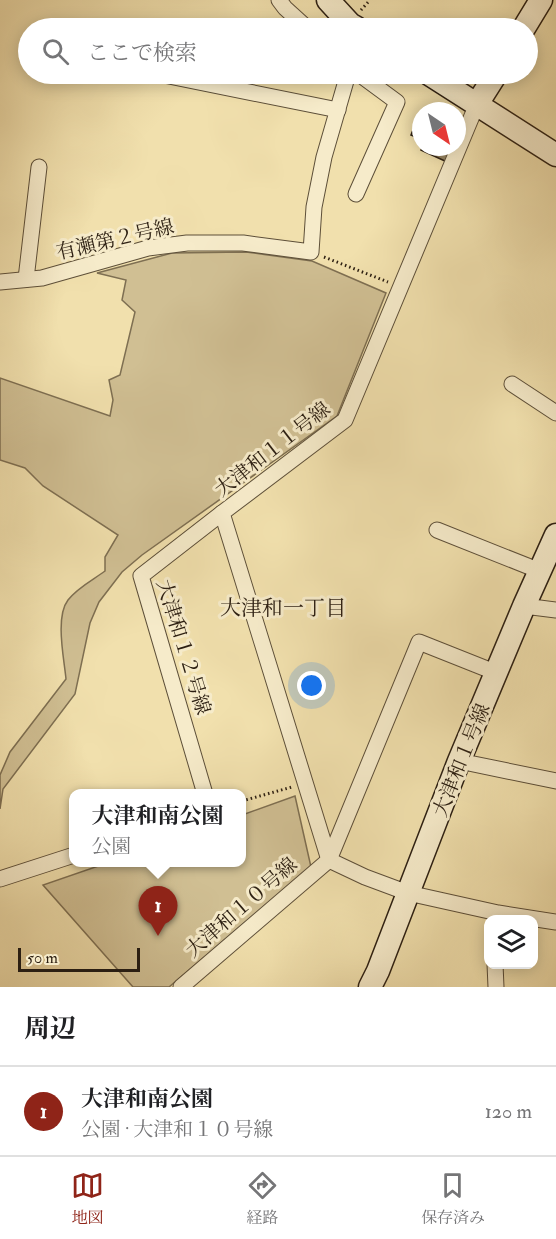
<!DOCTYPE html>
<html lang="ja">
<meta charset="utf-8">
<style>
body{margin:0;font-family:"IM FELL Double Pica","Noto Serif JP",serif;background:#f6f6f6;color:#202124}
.controls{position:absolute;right:18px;bottom:18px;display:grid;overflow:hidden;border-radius:12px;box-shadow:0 3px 15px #0003}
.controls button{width:54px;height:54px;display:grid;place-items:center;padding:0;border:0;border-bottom:2px solid #e0e0e0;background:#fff;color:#202124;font:30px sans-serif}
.compass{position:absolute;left:412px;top:102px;width:54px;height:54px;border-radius:50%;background:#fff;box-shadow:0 3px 15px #0003;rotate:145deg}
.scale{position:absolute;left:18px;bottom:15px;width:122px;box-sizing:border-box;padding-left:6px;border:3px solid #2c1f12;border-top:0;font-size:16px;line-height:21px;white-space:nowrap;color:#2c1f12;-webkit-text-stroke:4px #f6ebca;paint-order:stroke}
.you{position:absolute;left:312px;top:686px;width:21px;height:21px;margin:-15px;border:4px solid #fff;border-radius:50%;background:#1a73e8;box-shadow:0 0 0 9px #1a73e833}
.badge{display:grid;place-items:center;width:39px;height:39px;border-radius:50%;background:#8f2418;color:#fff;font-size:20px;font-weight:700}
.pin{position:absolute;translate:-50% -50px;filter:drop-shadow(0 2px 3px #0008)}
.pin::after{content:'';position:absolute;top:32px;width:21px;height:18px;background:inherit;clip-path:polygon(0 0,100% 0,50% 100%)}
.popup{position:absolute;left:69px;top:789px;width:177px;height:78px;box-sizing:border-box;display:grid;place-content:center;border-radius:12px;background:#fff;filter:drop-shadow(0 2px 4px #0005);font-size:20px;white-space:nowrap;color:#757577}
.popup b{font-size:22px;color:#202124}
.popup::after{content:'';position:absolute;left:50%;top:100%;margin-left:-12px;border:12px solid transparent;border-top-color:#fff}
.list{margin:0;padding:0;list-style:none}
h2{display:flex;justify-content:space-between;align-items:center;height:78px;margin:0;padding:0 24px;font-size:26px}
h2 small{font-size:20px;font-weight:400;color:#757577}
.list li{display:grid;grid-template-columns:39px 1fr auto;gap:18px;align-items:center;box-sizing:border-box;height:90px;padding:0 24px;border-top:2px solid #e0e0e0}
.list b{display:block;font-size:22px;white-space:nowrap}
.list p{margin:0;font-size:20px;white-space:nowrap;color:#757577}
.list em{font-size:20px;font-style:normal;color:#757577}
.icon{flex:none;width:33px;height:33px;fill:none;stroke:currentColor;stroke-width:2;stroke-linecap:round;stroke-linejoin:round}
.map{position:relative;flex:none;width:556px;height:987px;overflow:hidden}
.search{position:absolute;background:#fff;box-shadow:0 3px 15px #0003;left:18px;right:18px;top:18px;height:66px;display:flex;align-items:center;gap:15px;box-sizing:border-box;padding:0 21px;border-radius:33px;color:#757577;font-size:22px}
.sheet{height:168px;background:#fff}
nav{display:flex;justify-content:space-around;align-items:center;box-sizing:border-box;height:84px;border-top:2px solid #e0e0e0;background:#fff;font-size:16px;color:#757577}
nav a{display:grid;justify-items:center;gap:3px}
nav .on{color:#8f2418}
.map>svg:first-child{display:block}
</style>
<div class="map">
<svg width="556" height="987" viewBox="0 0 556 987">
<rect width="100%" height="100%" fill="#f1e0ad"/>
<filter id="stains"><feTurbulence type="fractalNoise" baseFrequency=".00333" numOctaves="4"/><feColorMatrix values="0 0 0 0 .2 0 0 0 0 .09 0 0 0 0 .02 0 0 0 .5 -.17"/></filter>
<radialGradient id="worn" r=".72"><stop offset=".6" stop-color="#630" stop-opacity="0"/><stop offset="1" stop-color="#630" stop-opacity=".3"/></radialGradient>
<!-- green -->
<g fill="#d0bf93" stroke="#7e6f52" stroke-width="1.5">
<path d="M246 252 312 261 386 293 337 416 142 555 122 572 99 602 90 623 75 694 3 789 0 809V775L10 752 66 679C64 658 55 617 68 600 78 587 93 580 105 571V557L118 535 43 486 25 468 0 460V378L110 416 113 400 109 380 120 375 135 312 122 300 126 280 97 273 172 253Z"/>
<polygon points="295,796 311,867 169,987 133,987 43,885 107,863 242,862 242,815"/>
</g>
<!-- building -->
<g fill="#928363" stroke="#2c1f12" stroke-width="1.5">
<polygon points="416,122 421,125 421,139 411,135"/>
<polygon points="422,147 454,147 447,162 421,150"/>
</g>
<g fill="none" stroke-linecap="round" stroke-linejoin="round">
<!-- street casing -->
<g stroke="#5d4f39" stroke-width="17">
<g id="street">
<polyline points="279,0 285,8 307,28"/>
<polyline points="159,74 338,110"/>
<polyline points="477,104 345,420 222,513 329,860 365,877 408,893 498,913 556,922"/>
<polyline points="356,194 397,102 359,74"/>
<polyline points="26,279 39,167"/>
<polyline points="0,282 42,278 148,248 187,243 243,243 311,252 314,207 324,157 348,74"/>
<polyline points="512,384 556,413"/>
<polyline points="437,530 540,571"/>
<polyline points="524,606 556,610"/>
<polyline points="459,761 556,781"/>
<polyline points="205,794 141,576 222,513"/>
<polyline points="0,879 74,855"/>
<polyline points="495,964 496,987"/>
<polyline points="181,987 329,860 419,642 497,673"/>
</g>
</g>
<!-- secondary casing -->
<g stroke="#2c1f12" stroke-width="25">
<g id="secondary">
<polyline points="328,0 350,24 357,28"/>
<polyline points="524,28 541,0"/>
<polyline points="429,74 556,155"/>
<polyline points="477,104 496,74"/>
<polyline points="370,987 378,971 459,761 524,606 556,535"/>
</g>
</g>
<!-- path -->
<g stroke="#2c1f12" stroke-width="3" stroke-dasharray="1.5 3" stroke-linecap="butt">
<polyline points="361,10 370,0"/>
<polyline points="324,257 388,282"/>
<polyline points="242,801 292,787"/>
</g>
<!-- street -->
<use href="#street" stroke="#f6ebca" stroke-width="15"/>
<!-- secondary -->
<use href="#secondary" stroke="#f6ebca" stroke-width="22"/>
</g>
<g text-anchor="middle" stroke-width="6" stroke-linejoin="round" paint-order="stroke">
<!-- street labels -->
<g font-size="20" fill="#2c1f12" stroke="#f6ebca">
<text transform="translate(115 239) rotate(-13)" y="7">有瀬第２号線</text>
<text transform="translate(272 449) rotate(-38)" y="7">大津和１１号線</text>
<text transform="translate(184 647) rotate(73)" y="7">大津和１２号線</text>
<text transform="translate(461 760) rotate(-68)" y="7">大津和１号線</text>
<text transform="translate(241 907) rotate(-41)" y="7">大津和１０号線</text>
</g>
<!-- neighbourhood labels -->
<g font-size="21" fill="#2c1f12" stroke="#f6ebca">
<text x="283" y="615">大津和一丁目</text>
</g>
</g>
<rect width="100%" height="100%" filter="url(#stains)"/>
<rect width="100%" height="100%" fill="url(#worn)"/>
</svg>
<div class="controls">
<button><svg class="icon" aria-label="layers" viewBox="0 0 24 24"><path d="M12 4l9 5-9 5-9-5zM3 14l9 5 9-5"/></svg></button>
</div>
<svg class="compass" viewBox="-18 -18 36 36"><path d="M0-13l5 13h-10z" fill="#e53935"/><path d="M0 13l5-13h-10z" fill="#757577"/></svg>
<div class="scale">50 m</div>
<div class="you"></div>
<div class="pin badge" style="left:158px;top:936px">1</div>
<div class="popup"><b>大津和南公園</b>公園</div>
<div class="search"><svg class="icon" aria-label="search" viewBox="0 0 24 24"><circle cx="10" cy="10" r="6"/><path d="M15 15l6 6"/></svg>ここで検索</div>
</div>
<section class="sheet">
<h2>周辺<small></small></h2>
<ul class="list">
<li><span class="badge">1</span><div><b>大津和南公園</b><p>公園 · 大津和１０号線</p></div><em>120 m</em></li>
</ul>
</section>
<nav>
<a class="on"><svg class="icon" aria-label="map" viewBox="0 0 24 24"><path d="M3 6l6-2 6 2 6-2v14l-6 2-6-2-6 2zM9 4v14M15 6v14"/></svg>地図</a>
<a><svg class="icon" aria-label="directions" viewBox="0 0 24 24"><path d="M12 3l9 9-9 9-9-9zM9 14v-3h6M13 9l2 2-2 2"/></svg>経路</a>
<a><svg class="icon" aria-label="saved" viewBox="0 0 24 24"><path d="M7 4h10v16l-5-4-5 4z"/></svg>保存済み</a>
</nav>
